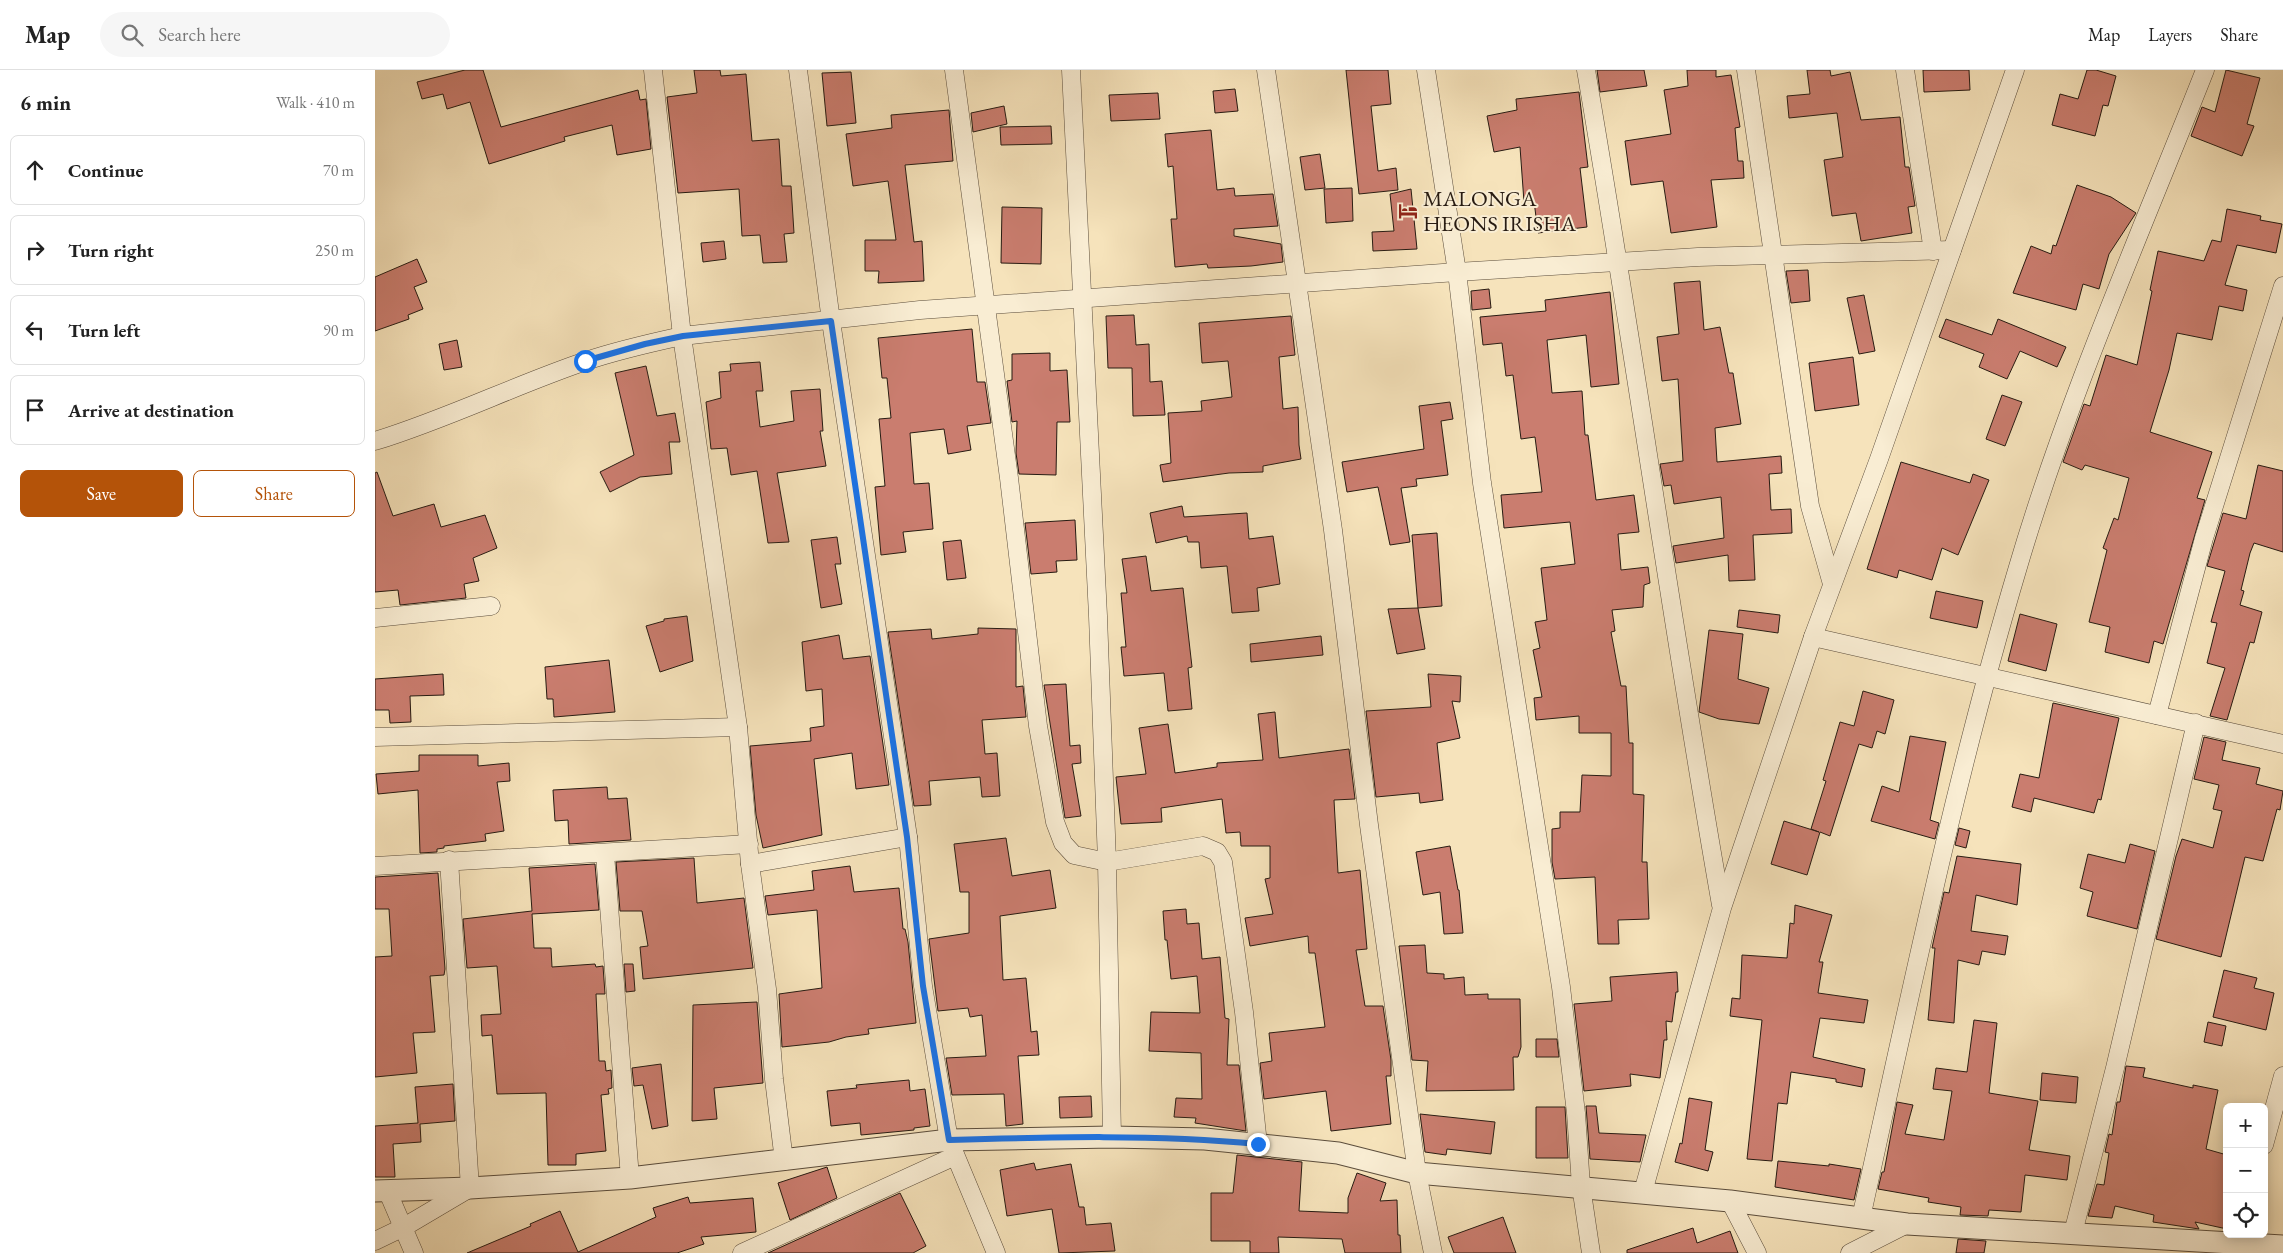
<!DOCTYPE html>
<meta charset="utf-8">
<style>
body{margin:0;font-family:"EB Garamond",serif;background:#f6f6f6;color:#222}
.controls{position:absolute;right:15px;bottom:15px;display:grid;overflow:hidden;border-radius:8px;box-shadow:0 2px 12px #0003}
.controls button{width:45px;height:45px;display:grid;place-items:center;padding:0;border:0;border-bottom:1px solid #e0e0e0;background:#fff;color:#222;font:25px sans-serif}
.stop{position:absolute;width:15px;height:15px;margin:-11px;border:4px solid #1a73e8;border-radius:50%;background:#fff}
.stop.end{background:#1a73e8;border-color:#fff;box-shadow:0 1px 5px #0008}
.list{margin:0;padding:0;list-style:none}
h2{display:flex;justify-content:space-between;align-items:center;height:65px;margin:0;padding:0 20px;font-size:21px}
h2 small{font-size:16px;font-weight:400;color:#767676}
.list li{display:grid;grid-template-columns:32px 1fr auto;gap:15px;align-items:center;box-sizing:border-box;height:70px;margin:0 10px 10px;padding:0 10px;border:1px solid #e0e0e0;border-radius:8px}
.list b{display:block;font-size:19px;white-space:nowrap}
.list em{font-size:16px;font-style:normal;color:#767676}
.actions{display:flex;gap:10px;padding:15px 20px}
.actions a{flex:1;padding:11px 0;border:1px solid #b45309;border-radius:8px;text-align:center;font-size:18px;color:#b45309}
.actions .main{background:#b45309;color:#fff}
.icon{flex:none;width:28px;height:28px;fill:none;stroke:currentColor;stroke-width:2;stroke-linecap:round;stroke-linejoin:round}
.map{position:relative;flex:none;width:1908px;height:1183px;overflow:hidden}
header{display:flex;align-items:center;gap:30px;box-sizing:border-box;height:70px;padding:0 25px;background:#fff;border-bottom:1px solid #e0e0e0}
header strong{font-size:24px}
nav{display:flex;gap:28px;margin-inline-start:auto;font-size:18px}
.search{width:350px;height:45px;background:#f6f6f6;display:flex;align-items:center;gap:12px;box-sizing:border-box;padding:0 18px;border-radius:28px;color:#767676;font-size:19px}
main{display:flex}
aside{flex:1;background:#fff}
.map>svg:first-child{display:block}
</style>
<header>
<strong>Map</strong>
<div class="search"><svg class="icon" aria-label="search" viewBox="0 0 24 24"><circle cx="10" cy="10" r="6"/><path d="M15 15l6 6"/></svg>Search here</div>
<nav><a>Map</a><a>Layers</a><a>Share</a></nav>
</header>
<main>
<aside>
<h2>6 min<small>Walk · 410 m</small></h2>
<ul class="list">
<li><svg class="icon" aria-label="ahead" viewBox="0 0 24 24"><path d="M12 20V5M6 11l6-6 6 6"/></svg><div><b>Continue</b></div><em>70 m</em></li>
<li><svg class="icon" aria-label="right" viewBox="0 0 24 24"><path d="M7 20v-9h11M14 6l5 5-5 5"/></svg><div><b>Turn right</b></div><em>250 m</em></li>
<li><svg class="icon" aria-label="left" viewBox="0 0 24 24"><path d="M17 20v-9H6M10 6l-5 5 5 5"/></svg><div><b>Turn left</b></div><em>90 m</em></li>
<li><svg class="icon" aria-label="arrive" viewBox="0 0 24 24"><path d="M6 21V4h12l-3 4 3 4H6"/></svg><div><b>Arrive at destination</b></div></li>
</ul>
<div class="actions"><a class="main">Save</a><a>Share</a></div>
</aside>
<div class="map">
<svg width="1908" height="1183" viewBox="0 0 1908 1183">
<rect width="100%" height="100%" fill="#f6e3bb"/>
<filter id="stains"><feTurbulence type="fractalNoise" baseFrequency=".004" numOctaves="4"/><feColorMatrix values="0 0 0 0 .2 0 0 0 0 .09 0 0 0 0 .02 0 0 0 .5 -.17"/></filter>
<radialGradient id="worn" r=".72"><stop offset=".6" stop-color="#630" stop-opacity="0"/><stop offset="1" stop-color="#630" stop-opacity=".3"/></radialGradient>
<!-- building -->
<g fill="#ca7d6f" stroke="#271b12">
<polygon points="90,0 108,0 126,57 263,20 265,30 271,29 276,79 242,85 237,55 189,67 190,71 114,94 95,32 72,39 68,24 47,29 42,12"/>
<polygon points="319,0 345,0 346,6 371,4 377,71 404,69 407,116 416,116 419,163 409,164 412,192 388,193 385,165 367,166 364,119 303,123 292,27 322,23"/>
<polygon points="971,0 1013,0 1016,34 996,36 1003,101 1021,98 1023,120 984,124"/>
<polygon points="1222,0 1269,0 1272,16 1225,22"/>
<polygon points="1312,0 1341,0 1341,7 1356,5 1365,57 1360,58 1363,91 1368,91 1369,108 1336,110 1342,157 1296,163 1288,111 1256,115 1250,71 1296,64 1289,20 1313,16"/>
<polygon points="1432,0 1455,0 1456,6 1475,2 1486,50 1525,47 1530,97 1534,97 1540,136 1533,137 1537,163 1486,171 1481,143 1457,146 1449,90 1468,87 1462,43 1414,48 1412,26 1435,24"/>
<polygon points="1548,0 1594,0 1595,20 1549,22"/>
<polygon points="1712,0 1721,0 1741,6 1733,36 1728,35 1720,66 1677,55 1685,24 1703,29"/>
<polygon points="1851,0 1885,8 1872,54 1879,56 1867,86 1816,66 1827,37 1840,42"/>
<polygon points="476,2 481,53 452,56 447,3"/>
<polygon points="860,19 863,41 840,43 838,21"/>
<polygon points="1204,22 1213,97 1205,98 1212,157 1163,163 1159,131 1149,132 1145,77 1119,82 1112,46 1142,40 1141,29"/>
<polygon points="783,23 785,49 736,51 734,25"/>
<polygon points="629,36 632,54 598,62 596,43"/>
<polygon points="574,40 578,91 530,95 539,172 547,171 549,211 503,213 504,201 490,201 490,170 521,170 513,111 478,116 471,64 517,58 516,45"/>
<polygon points="676,56 677,74 626,75 625,57"/>
<polygon points="836,60 842,120 859,118 860,126 898,124 903,156 859,159 859,166 906,174 908,192 876,196 833,198 832,194 800,197 796,149 802,149 798,96 793,97 790,64"/>
<polygon points="945,84 950,118 930,120 925,87"/>
<polygon points="1702,115 1736,127 1761,143 1734,184 1724,219 1708,214 1701,240 1638,223 1656,176 1676,184 1678,175 1681,176"/>
<polygon points="977,118 978,151 951,153 949,119"/>
<polygon points="1036,119 1042,179 998,181 997,162 1019,161 1015,124"/>
<polygon points="627,137 667,138 666,194 626,193"/>
<polygon points="1852,139 1886,146 1885,150 1907,154 1901,183 1862,175 1850,215 1872,220 1868,241 1844,236 1837,270 1802,263 1794,300 1775,362 1837,382 1822,428 1830,430 1788,574 1779,571 1774,593 1730,582 1735,557 1714,552 1732,480 1728,478 1739,448 1743,450 1754,408 1710,395 1707,400 1688,392 1709,334 1715,336 1731,285 1762,295 1777,221 1775,220 1783,181 1829,191 1837,170 1846,172"/>
<polygon points="349,171 351,189 328,192 326,173"/>
<polygon points="42,189 52,212 39,217 48,239 33,245 34,249 0,261 0,207"/>
<polygon points="1433,200 1435,231 1416,233 1411,201"/>
<polygon points="1325,211 1329,260 1345,257 1354,303 1358,303 1366,354 1340,358 1342,392 1406,386 1407,403 1394,404 1396,440 1416,439 1417,463 1378,465 1380,510 1354,511 1353,485 1301,493 1298,476 1349,468 1346,427 1299,434 1296,415 1289,416 1285,394 1308,391 1303,309 1287,311 1282,267 1304,264 1299,213"/>
<polygon points="1114,219 1116,238 1097,240 1096,221"/>
<polygon points="1235,222 1244,314 1216,317 1211,265 1172,270 1177,323 1207,321 1210,365 1213,365 1221,430 1259,425 1264,462 1243,464 1246,500 1273,497 1275,513 1269,515 1268,537 1237,540 1240,561 1236,562 1246,616 1251,616 1254,673 1258,673 1258,724 1269,725 1267,792 1272,792 1274,849 1243,850 1244,874 1223,874 1220,807 1180,809 1177,792 1177,759 1185,758 1185,742 1205,742 1207,705 1236,706 1236,663 1204,663 1204,646 1161,650 1159,628 1167,627 1158,580 1165,578 1160,552 1172,550 1166,498 1200,494 1195,452 1129,458 1126,425 1167,422 1160,367 1146,369 1138,305 1131,306 1127,273 1108,275 1105,247 1171,241 1170,230"/>
<polygon points="1489,225 1500,281 1484,284 1472,228"/>
<polygon points="759,245 761,275 774,274 775,312 787,311 790,345 758,346 757,298 733,298 731,246"/>
<polygon points="916,246 920,285 904,287 908,339 923,337 924,375 926,389 888,396 888,402 854,403 788,412 785,395 796,393 793,343 827,341 826,331 857,327 853,291 827,293 824,253"/>
<polygon points="1571,249 1617,265 1623,249 1691,277 1682,297 1645,281 1632,309 1604,297 1609,284 1564,267"/>
<polygon points="597,259 602,312 610,312 616,353 592,356 596,380 573,384 569,359 535,363 539,414 554,413 558,459 528,462 531,482 506,485 500,417 510,416 504,349 516,348 512,308 507,308 503,268"/>
<polygon points="82,270 87,297 69,300 64,274"/>
<polygon points="675,283 675,301 692,300 695,352 682,352 681,405 644,404 641,383 642,351 637,352 632,311 637,310 637,284"/>
<polygon points="1478,287 1484,335 1440,341 1434,293"/>
<polygon points="385,292 388,321 381,321 385,357 419,351 416,321 445,319 448,361 445,361 451,396 402,403 414,472 393,473 382,401 356,405 352,378 336,379 331,332 346,328 344,302 356,301 355,294"/>
<polygon points="271,296 282,346 300,343 305,372 294,372 297,404 265,407 235,422 225,402 259,385 240,303"/>
<polygon points="1627,325 1647,332 1630,376 1611,369"/>
<polygon points="1075,332 1078,349 1066,351 1073,405 1041,409 1042,416 1026,418 1035,472 1015,475 1003,417 972,422 967,392 1049,379 1044,336"/>
<polygon points="1526,392 1595,413 1598,404 1614,410 1583,485 1567,478 1557,510 1524,500 1522,508 1492,499"/>
<polygon points="1883,395 1908,401 1908,482 1879,473 1875,483 1866,520 1869,521 1865,535 1887,542 1879,573 1875,572 1852,650 1835,646 1850,598 1832,593 1842,553 1836,552 1850,501 1832,496 1848,443 1871,449"/>
<polygon points="2,402 18,446 59,434 66,457 110,445 122,478 98,488 104,511 89,514 91,528 25,535 23,520 0,522 0,403"/>
<polygon points="807,436 809,447 872,443 874,469 898,466 905,514 882,518 884,541 857,543 852,496 826,498 824,472 813,472 812,466 781,473 775,443"/>
<polygon points="700,450 702,490 681,491 682,502 656,504 650,453"/>
<polygon points="1062,463 1067,536 1043,538 1037,465"/>
<polygon points="462,467 466,494 460,494 467,534 446,538 436,470"/>
<polygon points="586,470 591,508 572,510 568,472"/>
<polygon points="771,486 776,521 808,518 817,597 813,598 817,639 793,641 789,603 749,606 746,577 751,577 746,523 752,523 747,489"/>
<polygon points="1561,521 1608,531 1602,558 1555,548"/>
<polygon points="1043,538 1050,579 1022,584 1013,539"/>
<polygon points="1364,540 1405,545 1403,563 1362,557"/>
<polygon points="1645,544 1682,554 1671,601 1633,591"/>
<polygon points="312,546 318,591 285,602 271,556 289,551 289,549"/>
<polygon points="603,558 641,559 641,617 648,616 651,647 607,650 610,684 622,683 625,726 607,727 605,707 554,711 556,735 539,736 513,562 556,559 557,569 603,564"/>
<polygon points="1334,560 1368,564 1363,609 1394,618 1384,654 1344,649 1324,642"/>
<polygon points="464,565 468,589 495,586 514,715 481,719 477,683 439,689 447,765 388,778 381,745 375,676 436,671 435,658 449,656 447,619 431,621 427,572"/>
<polygon points="946,566 948,585 876,592 875,574"/>
<polygon points="234,590 240,642 179,647 178,629 172,629 170,597"/>
<polygon points="68,604 69,625 35,626 36,652 15,653 14,640 0,640 0,609"/>
<polygon points="1053,604 1086,606 1085,632 1077,631 1085,668 1062,673 1068,730 1045,733 1044,723 1001,727 991,641 1056,637"/>
<polygon points="691,614 695,676 705,675 706,693 697,694 706,746 690,748 669,615"/>
<polygon points="1488,621 1519,630 1510,664 1502,661 1497,678 1484,674 1455,766 1445,762 1432,805 1396,794 1409,751 1444,762 1436,759 1451,711 1448,710 1465,652 1479,656"/>
<polygon points="1678,633 1744,648 1726,730 1723,729 1719,743 1659,728 1656,742 1637,737 1645,704 1664,708"/>
<polygon points="900,642 904,688 974,679 980,729 959,730 963,803 985,800 992,879 981,880 990,936 1008,936 1016,990 1016,1006 1011,1006 1016,1054 956,1061 951,1021 889,1029 885,993 897,991 894,963 950,957 940,883 934,883 933,866 875,876 870,848 898,844 890,809 895,808 895,776 866,776 865,762 851,763 847,729 786,738 787,752 746,754 741,707 771,704 764,658 793,654 800,703 842,697 842,693 888,690 883,644"/>
<polygon points="1535,666 1571,672 1555,750 1564,753 1560,769 1496,751 1507,716 1524,722"/>
<polygon points="1829,667 1851,672 1847,690 1885,698 1881,714 1908,721 1905,740 1902,739 1888,791 1870,787 1846,887 1781,869 1801,786 1807,769 1838,778 1847,741 1838,739 1844,715 1819,709"/>
<polygon points="44,685 103,685 103,696 134,693 135,711 122,712 129,761 110,764 111,771 69,776 69,778 62,779 62,782 45,783 43,720 3,724 1,704 44,701"/>
<polygon points="232,717 233,729 252,728 256,770 194,774 193,750 180,751 178,720"/>
<polygon points="1584,758 1595,761 1591,778 1580,775"/>
<polygon points="631,768 637,806 675,800 681,838 625,846 628,910 651,908 656,962 662,961 664,985 643,986 648,1054 631,1056 629,1024 577,1025 571,988 611,986 607,945 595,947 593,938 563,941 554,869 594,863 594,822 585,822 579,774"/>
<polygon points="1755,774 1780,781 1762,859 1712,846 1718,822 1705,818 1713,784 1750,793"/>
<polygon points="1075,776 1083,820 1084,820 1088,863 1069,864 1065,822 1048,825 1041,782"/>
<polygon points="1582,786 1646,794 1642,835 1601,825 1596,861 1633,866 1630,885 1607,881 1604,895 1583,890 1579,953 1553,950 1560,878 1557,878 1569,822 1574,823"/>
<polygon points="319,788 322,833 369,828 378,898 268,909 265,877 273,876 267,841 245,841 241,792"/>
<polygon points="220,794 224,840 157,844 159,878 176,878 177,897 220,894 221,897 228,896 230,924 221,924 224,991 230,991 231,1001 236,1000 237,1018 233,1019 234,1024 226,1025 231,1081 201,1084 201,1095 173,1095 171,1023 122,1024 117,965 107,966 106,945 126,944 122,896 92,898 88,849 157,841 154,798"/>
<polygon points="475,796 479,822 524,818 528,859 530,859 533,872 541,953 493,959 494,964 471,967 454,972 407,977 404,924 447,918 442,840 393,845 390,826 439,820 437,801"/>
<polygon points="63,803 70,899 69,905 55,906 60,962 38,963 42,1003 0,1007 0,887 17,886 14,839 0,839 0,807"/>
<polygon points="1420,835 1457,845 1444,892 1448,892 1443,923 1493,930 1489,953 1445,948 1438,987 1490,999 1487,1017 1461,1012 1461,1009 1416,1002 1412,1034 1403,1033 1397,1091 1372,1089 1387,950 1355,946 1357,928 1365,929 1367,885 1412,888 1415,853 1419,854"/>
<polygon points="811,839 812,854 824,853 827,889 845,887 850,948 854,949 852,995 864,995 871,1061 820,1053 821,1048 799,1047 801,1028 827,1029 826,983 774,981 776,942 825,943 822,906 796,909 792,870 790,870 788,841"/>
<polygon points="1050,875 1052,903 1069,904 1069,909 1089,907 1090,925 1113,924 1113,929 1145,929 1146,977 1143,987 1138,987 1139,1020 1051,1021 1053,991 1037,990 1024,876"/>
<polygon points="249,894 258,894 260,921 251,922"/>
<polygon points="1849,900 1882,908 1879,918 1899,923 1891,960 1838,947"/>
<polygon points="1302,902 1303,922 1301,922 1297,952 1291,951 1292,970 1289,970 1285,1008 1255,1004 1256,1016 1209,1021 1199,934 1237,931 1235,907"/>
<polygon points="382,932 388,1013 339,1018 342,1049 317,1051 318,935"/>
<polygon points="1599,950 1622,953 1614,1023 1663,1031 1654,1080 1695,1086 1692,1110 1650,1105 1646,1142 1614,1140 1613,1146 1585,1145 1586,1137 1553,1132 1554,1128 1503,1119 1507,1102 1509,1102 1522,1032 1538,1035 1530,1064 1569,1070 1577,1021 1558,1019 1561,998 1592,1002"/>
<polygon points="1833,952 1851,956 1847,976 1829,972"/>
<polygon points="1161,969 1182,969 1184,987 1161,987"/>
<polygon points="286,994 293,1056 277,1059 268,1015 259,1016 257,998"/>
<polygon points="1751,996 1770,998 1768,1007 1818,1018 1818,1015 1843,1020 1831,1079 1852,1085 1852,1159 1820,1152 1824,1159 1778,1152 1779,1145 1740,1136 1737,1148 1713,1146 1722,1114 1729,1115 1734,1083 1730,1082 1734,1064 1737,1065 1742,1032 1745,1032"/>
<polygon points="1667,1003 1703,1007 1701,1033 1665,1030"/>
<polygon points="534,1010 535,1021 550,1019 555,1056 539,1058 539,1060 486,1065 485,1053 456,1056 452,1021 482,1018 481,1015"/>
<polygon points="78,1014 80,1051 45,1054 46,1072 18,1074 20,1107 0,1107 0,1056 43,1053 40,1017"/>
<polygon points="716,1026 717,1047 685,1048 684,1027"/>
<polygon points="1314,1028 1337,1032 1330,1080 1338,1082 1333,1101 1300,1092 1305,1073 1307,1074"/>
<polygon points="1211,1036 1221,1036 1224,1063 1271,1065 1265,1092 1215,1089"/>
<polygon points="1161,1037 1190,1037 1193,1088 1161,1088"/>
<polygon points="1045,1044 1120,1052 1116,1084 1072,1079 1071,1085 1050,1082"/>
<polygon points="862,1085 927,1092 924,1141 973,1143 973,1128 982,1103 1011,1113 1005,1131 1022,1130 1023,1165 1025,1165 1026,1183 970,1183 967,1169 903,1167 904,1183 875,1183 875,1171 836,1171 836,1123 858,1123"/>
<polygon points="1403,1091 1454,1096 1454,1094 1486,1099 1479,1130 1400,1117"/>
<polygon points="659,1093 661,1100 696,1094 704,1137 709,1137 711,1155 736,1153 740,1181 684,1183 677,1139 632,1146 625,1100"/>
<polygon points="452,1097 462,1128 415,1150 403,1113"/>
<polygon points="525,1123 551,1176 538,1183 393,1183"/>
<polygon points="313,1127 315,1133 378,1128 381,1162 326,1167 329,1174 302,1183 92,1183 156,1156 155,1154 185,1141 203,1182 281,1147 278,1138"/>
<polygon points="1128,1147 1141,1183 1079,1183 1073,1167"/>
<polygon points="1318,1158 1322,1173 1355,1161 1363,1183 1252,1183 1252,1180"/>
<polygon points="1583,1169 1611,1171 1609,1183 1581,1183"/>
</g>
<g fill="none" stroke-linecap="round" stroke-linejoin="round">
<!-- minor casing -->
<g stroke="#5b4d3c" stroke-width="19">
<g id="minor">
<polyline points="278,0 307,266 363,657 375,794 392,919 399,1009 409,1091"/>
<polyline points="423,0 456,251 533,767 548,916 574,1070 621,1183"/>
<polyline points="579,0 634,408 663,656 680,752 688,773 699,785 732,792 828,776 842,782 848,792 869,942 883,1074"/>
<polyline points="696,0 723,546 732,792 737,1067"/>
<polyline points="891,0 958,460 994,755 1042,1103 1058,1183"/>
<polyline points="1051,0 1082,202 1107,413 1186,917 1201,1043 1206,1116 1216,1183"/>
<path d="M1211 0C1259 278 1297 557 1346 835"/>
<polyline points="1371,0 1435,436 1457,514"/>
<polyline points="1530,0 1558,181"/>
<path d="M0 371C72 349 140 315 211 291 243 280 275 273 307 266L545 240 1082 202 1323 187 1577 180"/>
<polyline points="0,548 116,536"/>
<polyline points="1438,567 1908,674"/>
<polyline points="1782,645 1829,468 1908,216"/>
<polyline points="0,667 363,657"/>
<polyline points="230,784 255,1108"/>
<polyline points="375,794 533,767"/>
<polyline points="0,796 374,774"/>
<polyline points="1889,1075 1908,1006"/>
<polyline points="12,1120 39,1183"/>
<polyline points="1268,1122 1347,838 1438,567 1504,389 1640,0"/>
<polyline points="1355,1131 1382,1183"/>
<path d="M1486 1148C1534 931 1579 711 1643 497 1693 327 1765 165 1830 0"/>
<polyline points="1698,1163 1740,998 1821,653"/>
<polyline points="0,1171 29,1157 95,1118 74,790"/>
<polyline points="367,1183 580,1086"/>
<polyline points="1475,1183 1532,1154"/>
</g>
</g>
<!-- tertiary casing -->
<g stroke="#5b4d3c" stroke-width="23">
<polyline id="tertiary" points="0,1121 95,1118 255,1108 574,1070 737,1067 830,1069 963,1083 1042,1103 1355,1131 1532,1154 1908,1176"/>
</g>
<!-- minor -->
<use href="#minor" stroke="#f9edd3" stroke-width="18"/>
<!-- tertiary -->
<use href="#tertiary" stroke="#f9edd3" stroke-width="21"/>
</g>
<g fill="none" stroke-linecap="round" stroke-linejoin="round">
<!-- route -->
<path stroke="#1a73e8" stroke-width="6" d="M210 291 270 274 308 266 456 251 532 767 548 916 574 1070C677 1067 780 1064 883 1074"/>
</g>
<!-- icons -->
<defs>
<g id="hotel-bare" transform="scale(1.5)"><path d="M-6-4.5h1.5V1H6V5H4.5V3h-9V5H-6ZM-4 0a1.8 1.8 0 1 1 3.6 0ZM.5 0V-2.5h3Q6-2.5 6 0Z" fill="#8f2418" stroke="#f9edd3" stroke-width="2.5" paint-order="stroke"/></g>
</defs>
<g fill-rule="evenodd">
<use href="#hotel-bare" x="1033" y="141"/>
</g>
<g text-anchor="middle" stroke-width="4" stroke-linejoin="round" paint-order="stroke">
<!-- poi labels -->
<g font-size="22" fill="#271b12" stroke="#f9edd3" text-anchor="start">
<text x="1048" y="136">MALONGA<tspan x="1048" dy="25">HEONS IRISHA</tspan></text>
</g>
</g>
<rect width="100%" height="100%" filter="url(#stains)"/>
<rect width="100%" height="100%" fill="url(#worn)"/>
</svg>
<div class="controls">
<button>+</button>
<button>−</button>
<button><svg class="icon" aria-label="locate" viewBox="0 0 24 24"><circle cx="12" cy="12" r="6"/><path d="M12 2v4M12 18v4M2 12h4M18 12h4"/></svg></button>
</div>
<div class="stop" style="left:210px;top:291px"></div>
<div class="stop end" style="left:883px;top:1074px"></div>
</div>
</main>
